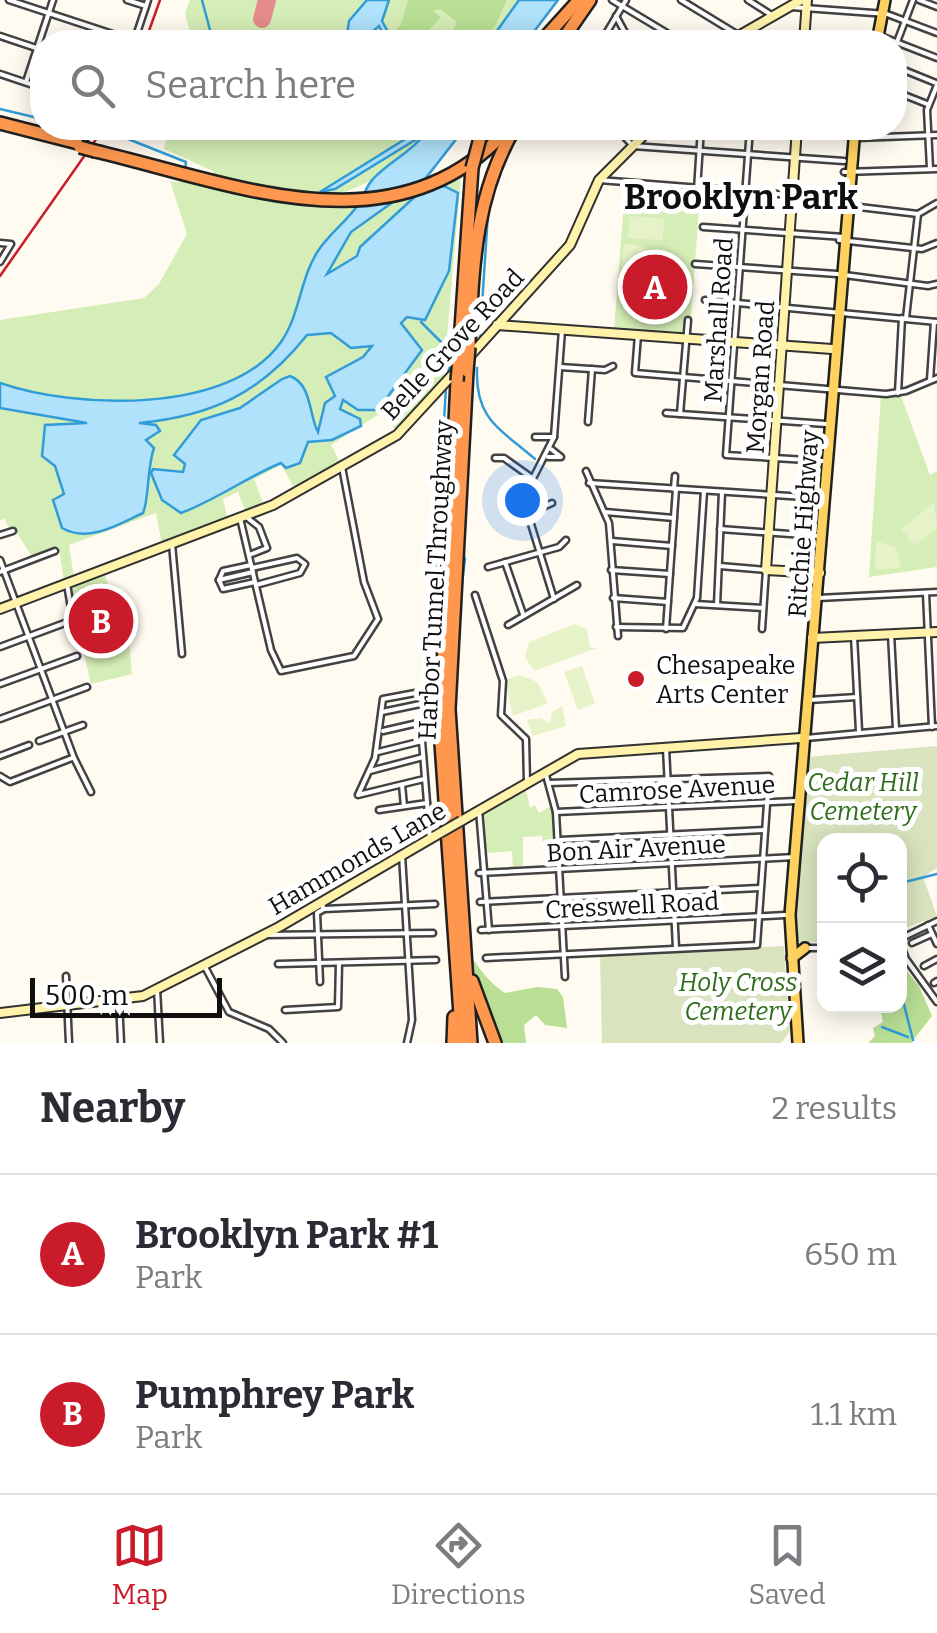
<!DOCTYPE html>
<style>
body{margin:0;font-family:Bitter,serif;background:#f7f7f7;color:#2b2b33}
.controls{position:absolute;right:30px;bottom:30px;display:grid;overflow:hidden;border-radius:20px;box-shadow:0 5px 25px #0003}
.controls button{width:90px;height:90px;display:grid;place-items:center;padding:0;border:0;border-bottom:2px solid #e1e1e2;background:#fff;color:#2b2b33;font:50px sans-serif}
.scale{position:absolute;left:30px;bottom:25px;width:192px;box-sizing:border-box;padding-left:10px;border:5px solid #0f0f0f;border-top:0;font-size:28px;line-height:35px;white-space:nowrap;color:#0f0f0f;-webkit-text-stroke:8px #fff;paint-order:stroke}
.you{position:absolute;left:522px;top:500px;width:35px;height:35px;margin:-25px;border:8px solid #fff;border-radius:50%;background:#1a73e8;box-shadow:0 0 0 15px #1a73e833}
.badge{display:grid;place-items:center;width:65px;height:65px;border-radius:50%;background:#ca1b2b;color:#fff;font-size:32px;font-weight:700}
.pin{position:absolute;translate:-50% -50%;border:5px solid #fff;box-shadow:0 2px 10px #0006}
.list{margin:0;padding:0;list-style:none}
h2{display:flex;justify-content:space-between;align-items:center;height:130px;margin:0;padding:0 40px;font-size:42px}
h2 small{font-size:32px;font-weight:400;color:#7c7c81}
.list li{display:grid;grid-template-columns:65px 1fr auto;gap:30px;align-items:center;box-sizing:border-box;height:160px;padding:0 40px;border-top:2px solid #e1e1e2}
.list b{display:block;font-size:38px;white-space:nowrap}
.list p{margin:0;font-size:32px;white-space:nowrap;color:#7c7c81}
.list em{font-size:32px;font-style:normal;color:#7c7c81}
.icon{flex:none;width:55px;height:55px;fill:none;stroke:currentColor;stroke-width:2;stroke-linecap:round;stroke-linejoin:round}
.map{position:relative;flex:none;width:937px;height:1043px;overflow:hidden}
.search{position:absolute;background:#fff;box-shadow:0 5px 25px #0003;left:30px;right:30px;top:30px;height:110px;display:flex;align-items:center;gap:25px;box-sizing:border-box;padding:0 35px;border-radius:40px;color:#7c7c81;font-size:38px}
.sheet{height:450px;background:#fff}
nav{display:flex;justify-content:space-around;align-items:center;box-sizing:border-box;height:140px;border-top:2px solid #e1e1e2;background:#fff;font-size:28px;color:#7c7c81}
nav a{display:grid;justify-items:center;gap:5px}
nav .on{color:#ca1b2b}
.map>svg:first-child{display:block}
</style>
<div class="map">
<svg width="937" height="1043" viewBox="0 0 937 1043">
<rect width="100%" height="100%" fill="#fffbf0"/>
<!-- green -->
<g fill="#d5edb6">
<polygon points="190,0 519,0 489,42 192,42 185,13"/>
<path d="M127 128H432C401 163 369 189 324 197L321 204C372 208 416 200 461 177L443 382 397 432 381 413 331 445 341 464 295 489 281 465 254 479 264 505 246 513 238 492 223 499 228 521 162 545 156 513 69 545 74 578 64 582 59 547 32 557 14 528 9 529 5 519 0 520V320L144 298 159 284 187 234 170 181 178 183 180 177 213 182V171L164 149 166 139 147 130Z"/>
<polygon points="624,202 699,208 691,318 684,318 682,334 614,330"/>
<polygon points="881,396 901,396 930,475 937,471 937,567 869,577"/>
<polygon points="104,573 116,609 126,606 132,674 91,684 69,586"/>
<polygon points="525,785 530,808 535,805 539,813 553,805 557,847 543,848 542,836 523,837 523,865 513,868 512,851 485,853 480,810"/>
</g>
<!-- forest -->
<g fill="#b9df94">
<polygon points="408,0 507,0 495,26 478,42 462,42 452,31 457,22 440,9 433,11 441,17 417,42 382,42 401,25"/>
<path d="M471 956C480 970 491 984 505 993L537 987 557 989 563 997 567 1028 545 1025 536 1015 524 1025 526 1043H498L475 982Z"/>
<polygon points="900,963 919,986 932,1016 911,1043 868,1043 875,1036 873,1028 883,1022 881,1012 848,1006 900,1006"/>
</g>
<!-- cemetery -->
<g fill="#d9e4bf">
<polygon points="937,746 937,868 923,877 937,916 900,930 900,841 824,841 824,942 792,942 806,757"/>
<polygon points="784,946 790,1031 781,1043 602,1043 600,954"/>
</g>
<!-- pitch -->
<g fill="#e6f3c9">
<polygon points="630,216 664,219 663,240 628,238"/>
<path d="M624 244C652 245 660 256 655 283L621 278Z"/>
<polygon points="934,502 937,528 915,546 901,529"/>
<polygon points="876,541 896,547 901,568 875,569"/>
<polygon points="575,624 587,629 590,647 597,648 534,671 525,657 529,642"/>
<polygon points="582,666 595,703 578,710 564,672"/>
<polygon points="520,675 537,682 548,703 513,716 505,680"/>
<polygon points="562,706 566,726 533,736 527,720 541,718 550,724 552,712"/>
</g>
<!-- water -->
<g fill="#b0e2fb" stroke="#319cd8" stroke-width="2.5">
<polygon points="367,0 389,0 382,21 389,34 385,37 379,26 363,40 352,41 347,35 349,21"/>
<polygon points="519,0 558,0 526,42 489,42"/>
<path d="M423 128H465L425 179 351 232 327 274 357 256 360 247 420 192 444 186 458 193 449 271 425 320 407 317 401 323 422 350 378 410H358L343 400 340 409 360 419 361 426 332 440 308 442 300 463 286 468 281 463C247 477 216 500 181 513L162 500 151 473 153 469 183 472 185 464 174 455 201 420 240 408 282 379 290 376C312 384 309 416 318 432L325 403 335 396 326 377 363 357 372 346 351 348 331 333 307 335C261 393 212 416 139 423L156 425 160 431 146 440 154 448C147 468 149 500 143 513 117 525 89 543 62 528L53 500 64 494 55 466 42 456 45 425 87 423 0 408V383C74 409 230 415 281 342 300 315 300 278 318 251 329 234 346 222 358 205 364 197 366 186 373 179 389 162 410 153 425 134L335 189 320 192Z"/>
</g>
<g fill="none" stroke-linecap="round" stroke-linejoin="round">
<!-- stream -->
<g stroke="#319cd8" stroke-width="2.5">
<polyline points="202,0 210,30 207,42"/>
<polyline points="572,42 577,35"/>
<polyline points="0,109 42,119"/>
<polyline points="286,128 291,138 323,131 341,135"/>
<polyline points="123,137 186,162 185,170"/>
<polyline points="517,137 521,128"/>
<polyline points="421,322 452,353 448,373"/>
<polyline points="480,336 488,213"/>
<path d="M477 368C475 419 499 428 535 459"/>
<polyline points="461,590 465,559 462,552"/>
<polyline points="432,621 446,387"/>
<polyline points="900,882 902,882"/>
<polyline points="905,882 937,874"/>
<polyline points="822,889 824,889"/>
<polyline points="900,989 913,1040"/>
<polyline points="882,1027 908,1037"/>
</g>
<!-- runway -->
<polyline stroke="#e48b8e" stroke-width="18" points="262,19 267,0"/>
<!-- street casing -->
<g stroke="#424242" stroke-width="9">
<g id="street">
<polyline points="9,0 134,41"/>
<polyline points="127,0 146,6"/>
<polyline points="612,0 682,42"/>
<polyline points="681,0 740,36"/>
<polyline points="748,0 773,16"/>
<polyline points="919,0 937,7"/>
<polyline points="791,7 887,14 937,33"/>
<polyline points="616,16 630,42"/>
<polyline points="0,36 42,50"/>
<polyline points="883,37 937,58"/>
<polyline points="733,40 764,42"/>
<polyline points="134,42 148,0"/>
<polyline points="601,42 626,0"/>
<polyline points="897,42 913,0"/>
<polyline points="894,66 936,83"/>
<polyline points="0,74 42,88"/>
<polyline points="26,82 53,0"/>
<polyline points="894,91 927,104"/>
<polyline points="616,128 633,146 844,161"/>
<polyline points="750,128 726,455 823,461"/>
<polyline points="857,138 937,135"/>
<polyline points="930,168 927,110 937,85"/>
<polyline points="844,172 937,169"/>
<polyline points="599,180 842,199"/>
<polyline points="696,206 701,128"/>
<polyline points="851,206 918,214 937,203"/>
<polyline points="703,227 844,237"/>
<polyline points="839,240 922,249 937,243"/>
<polyline points="0,243 11,244 0,262"/>
<polyline points="695,264 837,274 928,286 937,284"/>
<polyline points="705,300 937,322"/>
<polyline points="906,318 918,214"/>
<polyline points="638,335 635,373 886,394 906,391 937,378"/>
<polyline points="560,367 605,370 613,366"/>
<polyline points="930,380 934,322"/>
<polyline points="898,393 902,318"/>
<polyline points="666,413 826,424"/>
<polyline points="680,414 688,320"/>
<polyline points="588,422 592,369"/>
<polyline points="535,437 554,437"/>
<polyline points="548,457 561,457 551,449"/>
<polyline points="495,458 504,458 532,478"/>
<polyline points="586,471 609,523 618,636"/>
<polyline points="589,483 821,498"/>
<polyline points="674,489 675,476"/>
<polyline points="509,491 524,492"/>
<polyline points="605,512 674,518"/>
<polyline points="527,514 552,503"/>
<polyline points="245,516 259,527 267,548 249,555"/>
<polyline points="240,518 271,650 281,671 354,656 378,619 364,582 342,467"/>
<polyline points="720,529 818,536"/>
<polyline points="0,535 13,531"/>
<polyline points="612,541 672,546"/>
<polyline points="172,544 182,654"/>
<polyline points="0,560 74,758 91,792"/>
<polyline points="505,562 523,614"/>
<polyline points="720,566 766,570 762,629"/>
<polyline points="488,567 559,547 566,540"/>
<polyline points="252,568 297,558 305,564 300,573 256,585"/>
<polyline points="611,570 670,574"/>
<polyline points="0,572 55,551"/>
<polyline points="219,580 223,589 255,582"/>
<polyline points="219,580 223,571 251,565"/>
<polyline points="219,580 253,572"/>
<polyline points="926,593 932,727"/>
<polyline points="475,595 503,681 501,715 526,739 527,782"/>
<polyline points="613,598 668,602"/>
<polyline points="818,598 937,592"/>
<polyline points="554,599 523,498 554,437 562,330"/>
<polyline points="695,604 763,608"/>
<polyline points="717,605 722,492"/>
<polyline points="508,625 577,585"/>
<polyline points="616,627 683,628 697,598 704,491"/>
<polyline points="666,629 676,489"/>
<polyline points="891,634 896,729"/>
<polyline points="854,636 859,731"/>
<polyline points="0,647 73,620 67,584"/>
<polyline points="0,684 77,656"/>
<polyline points="809,700 857,697"/>
<polyline points="382,712 425,703"/>
<polyline points="0,719 87,687"/>
<polyline points="383,731 422,722"/>
<polyline points="806,738 937,726"/>
<polyline points="39,741 83,725"/>
<polyline points="666,748 676,948"/>
<polyline points="378,752 422,741"/>
<polyline points="0,756 29,745"/>
<polyline points="370,771 423,757"/>
<polyline points="546,775 556,812 565,977"/>
<polyline points="0,776 10,782 72,758"/>
<polyline points="424,779 358,795 375,758 383,699 426,691 422,741 430,839"/>
<polyline points="402,785 404,806"/>
<polyline points="379,810 427,803"/>
<polyline points="479,810 489,930"/>
<polyline points="556,812 796,801"/>
<polyline points="560,840 765,830"/>
<polyline points="402,855 412,1020 407,1043"/>
<polyline points="479,873 795,857"/>
<polyline points="480,902 759,888"/>
<polyline points="321,903 324,909 435,904"/>
<polyline points="928,925 937,944"/>
<polyline points="481,930 785,915"/>
<polyline points="264,935 433,933"/>
<polyline points="900,939 937,921"/>
<polyline points="900,943 906,959 937,1002"/>
<polyline points="912,943 932,934"/>
<polyline points="806,948 824,948"/>
<polyline points="486,958 757,945 769,776 549,783"/>
<polyline points="278,964 436,960"/>
<polyline points="924,966 937,959"/>
<polyline points="205,967 229,1012 269,1029 283,1043"/>
<polyline points="66,976 69,1043"/>
<polyline points="320,982 317,913 324,909"/>
<polyline points="934,983 937,981"/>
<polyline points="157,989 160,1043"/>
<polyline points="119,1001 121,1043"/>
<polyline points="285,1010 338,1007 339,963"/>
</g>
</g>
<!-- secondary casing -->
<g stroke="#313131" stroke-width="12">
<g id="secondary">
<polyline points="728,42 801,0"/>
<polyline points="804,42 807,0"/>
<polyline points="797,128 766,570 820,573"/>
<polyline points="497,325 832,349"/>
<polyline points="468,358 570,245 599,180 651,128"/>
<polyline points="0,609 273,505 397,435 455,372"/>
<polyline points="812,638 937,632"/>
<polyline points="461,821 578,754 801,738"/>
<polyline points="0,1013 143,996 279,927 440,833"/>
</g>
</g>
<!-- primary casing -->
<g stroke="#202020" stroke-width="14">
<g id="primary">
<polyline points="877,42 885,0"/>
<polyline points="792,958 805,948"/>
<polyline points="798,1043 790,915 855,128"/>
</g>
</g>
<!-- highway casing -->
<g stroke="#202020" stroke-width="16">
<g id="highway">
<polyline points="541,42 579,0"/>
<polyline points="561,42 590,0"/>
<polyline points="0,123 82,144"/>
<path d="M95 151C236 184 394 254 509 128"/>
<path d="M469 347C473 268 474 198 514 129"/>
<polyline points="459,358 472,168"/>
<polyline points="467,371 449,709 471,1043"/>
<polyline points="457,381 440,729 462,1043"/>
<polyline points="472,981 495,1043"/>
<polyline points="453,1043 454,1017"/>
</g>
</g>
<!-- street -->
<use href="#street" stroke="#fff" stroke-width="4"/>
<!-- secondary -->
<use href="#secondary" stroke="#fff2ab" stroke-width="8"/>
<!-- primary -->
<use href="#primary" stroke="#ffd260" stroke-width="9"/>
<!-- highway -->
<use href="#highway" stroke="#ff984e" stroke-width="11"/>
<!-- tram -->
<g stroke="#ca1b2b" stroke-width="2.5">
<polyline points="145,42 160,0"/>
<polyline points="0,276 104,128"/>
</g>
<!-- secondary-bridge casing -->
<g stroke="#313131" stroke-width="12" stroke-linecap="butt">
<polyline id="secondary-bridge" points="440,833 461,821"/>
</g>
<!-- highway-bridge casing -->
<g stroke="#202020" stroke-width="16" stroke-linecap="butt">
<g id="highway-bridge">
<polyline points="80,147 95,151"/>
<polyline points="472,168 480,138"/>
<polyline points="467,371 469,347"/>
<polyline points="457,381 459,358"/>
</g>
</g>
<!-- secondary-bridge -->
<use href="#secondary-bridge" stroke="#fff2ab" stroke-width="8"/>
<!-- highway-bridge -->
<use href="#highway-bridge" stroke="#ff984e" stroke-width="11"/>
</g>
<!-- markers -->
<circle fill="#ca1b2b" stroke="#fff" stroke-width="4" cx="636" cy="679" r="10"/>
<g text-anchor="middle" stroke-width="10" stroke-linejoin="round" paint-order="stroke">
<!-- street labels -->
<g font-size="25" fill="#0f0f0f" stroke="#fff">
<text transform="translate(718 320) rotate(-86)" y="9">Marshall Road</text>
<text transform="translate(452 344) rotate(-47)" y="9">Belle Grove Road</text>
<text transform="translate(760 377) rotate(-86)" y="9">Morgan Road</text>
<text transform="translate(803 524) rotate(-86)" y="9">Ritchie Highway</text>
<text transform="translate(435 580) rotate(-87)" y="9">Harbor Tunnel Throughway</text>
<text transform="translate(677 789) rotate(-3)" y="9">Camrose Avenue</text>
<text transform="translate(636 848) rotate(-3)" y="9">Bon Air Avenue</text>
<text transform="translate(357 858) rotate(-30)" y="9">Hammonds Lane</text>
<text transform="translate(632 905) rotate(-3)" y="9">Cresswell Road</text>
</g>
<!-- poi labels -->
<g font-size="25" fill="#0f0f0f" stroke="#fff" text-anchor="start">
<text x="656" y="674">Chesapeake<tspan x="656" dy="29">Arts Center</tspan></text>
</g>
<!-- park labels -->
<g font-size="25" font-style="italic" fill="#2e6c19" stroke="#fff">
<text x="863" y="791">Cedar Hill<tspan x="863" dy="29">Cemetery</tspan></text>
<text x="738" y="991">Holy Cross<tspan x="738" dy="29">Cemetery</tspan></text>
</g>
<!-- district labels -->
<g font-size="35" font-weight="bold" fill="#0f0f0f" stroke="#fff">
<text x="741" y="209">Brooklyn Park</text>
</g>
</g>
</svg>
<div class="controls">
<button><svg class="icon" aria-label="locate" viewBox="0 0 24 24"><circle cx="12" cy="12" r="6"/><path d="M12 2v4M12 18v4M2 12h4M18 12h4"/></svg></button>
<button><svg class="icon" aria-label="layers" viewBox="0 0 24 24"><path d="M12 4l9 5-9 5-9-5zM3 14l9 5 9-5"/></svg></button>
</div>
<div class="scale">500 m</div>
<div class="you"></div>
<div class="pin badge" style="left:655px;top:287px">A</div>
<div class="pin badge" style="left:101px;top:621px">B</div>
<div class="search"><svg class="icon" aria-label="search" viewBox="0 0 24 24"><circle cx="10" cy="10" r="6"/><path d="M15 15l6 6"/></svg>Search here</div>
</div>
<section class="sheet">
<h2>Nearby<small>2 results</small></h2>
<ul class="list">
<li><span class="badge">A</span><div><b>Brooklyn Park #1</b><p>Park</p></div><em>650 m</em></li>
<li><span class="badge">B</span><div><b>Pumphrey Park</b><p>Park</p></div><em>1.1 km</em></li>
</ul>
</section>
<nav>
<a class="on"><svg class="icon" aria-label="map" viewBox="0 0 24 24"><path d="M3 6l6-2 6 2 6-2v14l-6 2-6-2-6 2zM9 4v14M15 6v14"/></svg>Map</a>
<a><svg class="icon" aria-label="directions" viewBox="0 0 24 24"><path d="M12 3l9 9-9 9-9-9zM9 14v-3h6M13 9l2 2-2 2"/></svg>Directions</a>
<a><svg class="icon" aria-label="saved" viewBox="0 0 24 24"><path d="M7 4h10v16l-5-4-5 4z"/></svg>Saved</a>
</nav>
